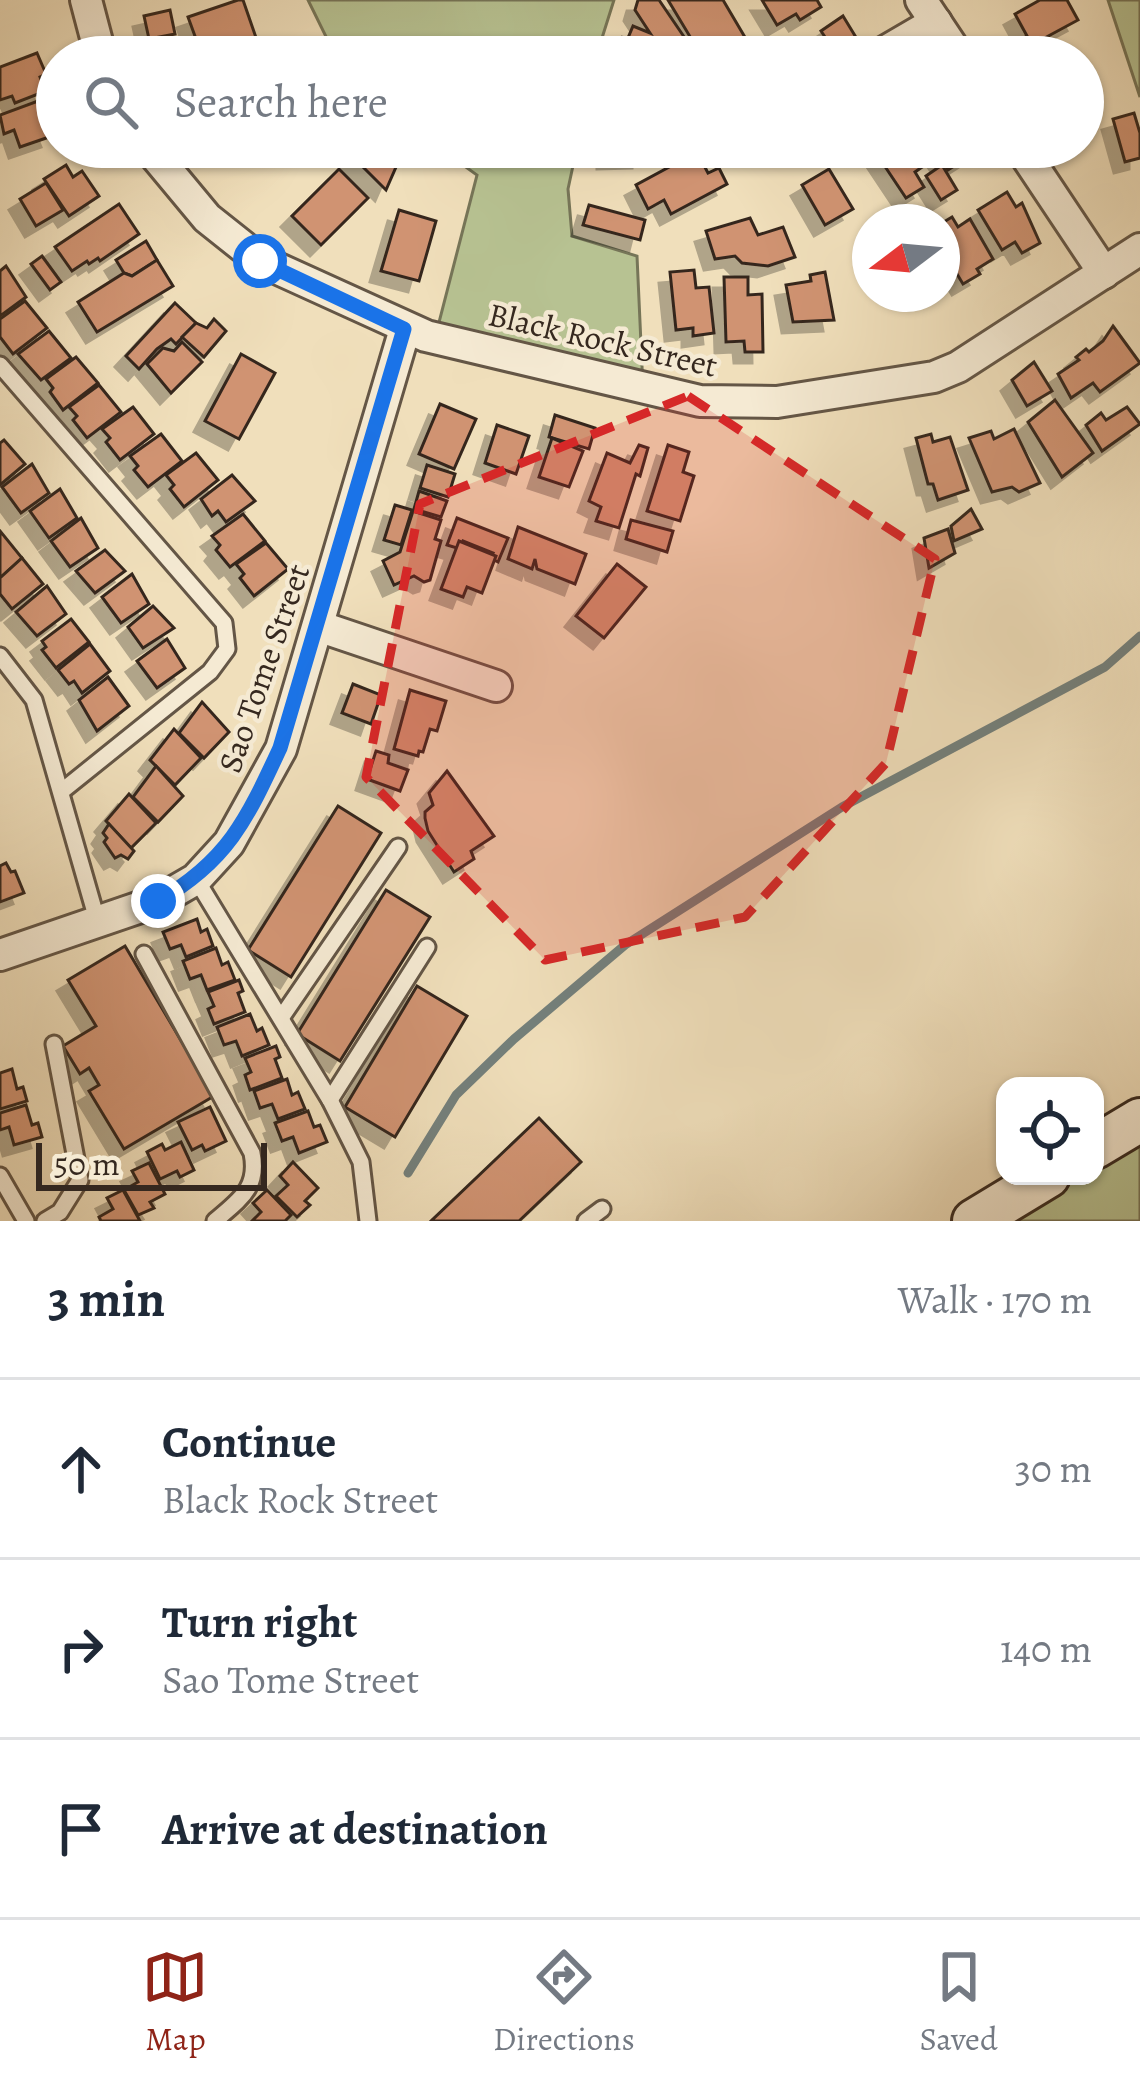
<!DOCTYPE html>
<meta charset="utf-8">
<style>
body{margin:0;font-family:Alegreya,serif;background:#f6f6f7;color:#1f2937}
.controls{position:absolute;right:36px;bottom:36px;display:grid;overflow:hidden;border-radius:24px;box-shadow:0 3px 9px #0004}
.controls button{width:108px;height:108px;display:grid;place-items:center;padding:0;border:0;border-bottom:3px solid #e0e1e3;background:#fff;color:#1f2937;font:60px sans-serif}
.compass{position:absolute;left:852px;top:204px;width:108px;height:108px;border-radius:50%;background:#fff;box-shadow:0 3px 9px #0004;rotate:254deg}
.scale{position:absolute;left:36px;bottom:30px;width:231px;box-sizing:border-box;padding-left:12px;border:6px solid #35281f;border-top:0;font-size:33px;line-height:42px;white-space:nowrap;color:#35281f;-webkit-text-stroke:9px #f5ead3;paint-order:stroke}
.stop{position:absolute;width:36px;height:36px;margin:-27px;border:9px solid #1a73e8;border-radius:50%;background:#fff}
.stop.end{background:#1a73e8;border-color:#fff;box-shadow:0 3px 12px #0008}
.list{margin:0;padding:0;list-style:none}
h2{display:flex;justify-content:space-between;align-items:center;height:156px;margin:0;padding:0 48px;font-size:51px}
h2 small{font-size:39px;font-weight:400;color:#747a83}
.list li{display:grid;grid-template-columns:78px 1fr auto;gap:36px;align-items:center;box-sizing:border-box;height:180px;padding:0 48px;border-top:3px solid #e0e1e3}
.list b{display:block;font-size:45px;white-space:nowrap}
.list p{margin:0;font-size:39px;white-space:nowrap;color:#747a83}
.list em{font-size:39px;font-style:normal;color:#747a83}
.icon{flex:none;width:66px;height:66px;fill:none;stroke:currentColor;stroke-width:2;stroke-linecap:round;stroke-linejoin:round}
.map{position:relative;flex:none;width:1140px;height:1221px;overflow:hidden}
.search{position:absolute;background:#fff;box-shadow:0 3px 9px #0004;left:36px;right:36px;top:36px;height:132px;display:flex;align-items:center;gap:30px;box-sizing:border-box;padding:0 42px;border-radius:66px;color:#747a83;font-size:45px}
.sheet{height:696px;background:#fff}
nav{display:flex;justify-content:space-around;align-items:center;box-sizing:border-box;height:168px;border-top:3px solid #e0e1e3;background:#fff;font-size:33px;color:#747a83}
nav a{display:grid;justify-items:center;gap:6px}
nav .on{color:#8f2418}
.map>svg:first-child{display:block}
</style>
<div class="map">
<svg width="1140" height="1221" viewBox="0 0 1140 1221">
<defs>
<filter id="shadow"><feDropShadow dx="-11" dy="11" stdDeviation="0" flood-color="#0004"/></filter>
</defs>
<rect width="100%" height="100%" fill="#f0dfbb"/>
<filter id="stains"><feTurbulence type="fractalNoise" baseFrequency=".00167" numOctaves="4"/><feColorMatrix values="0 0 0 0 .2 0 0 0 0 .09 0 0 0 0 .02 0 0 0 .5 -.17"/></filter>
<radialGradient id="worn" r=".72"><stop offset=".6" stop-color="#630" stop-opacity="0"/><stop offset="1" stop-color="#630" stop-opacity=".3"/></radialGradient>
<!-- green -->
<g fill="#b7c292" stroke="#767558" stroke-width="3">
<polygon points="308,0 614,0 596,57 336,57"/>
<polygon points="1108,0 1140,0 1140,97"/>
<polygon points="438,147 577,147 568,189 572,236 637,256 643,388 435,338 477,175"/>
<polygon points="1140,1119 1140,1221 971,1221 1045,1176 1095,1176 1095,1146"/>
</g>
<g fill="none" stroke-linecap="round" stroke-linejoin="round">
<!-- stream -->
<polyline stroke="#74807c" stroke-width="9" points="408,1173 456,1095 514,1039 625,945 842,807 1105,667 1140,636"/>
</g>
<!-- building -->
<g fill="#d09372" stroke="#35281f" stroke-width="3" filter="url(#shadow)">
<polygon points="238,0 243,0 261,52 246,57 189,57 200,50 188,17"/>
<polygon points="638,0 659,0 693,50 691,57 620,57 633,26 650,33 635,10"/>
<polygon points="668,0 723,0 746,39 725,51 720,43 701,55"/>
<polygon points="762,0 817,0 821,7 800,20 796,14 777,25"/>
<polygon points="1040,0 1067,0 1078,20 1041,40 1047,49 1033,57 1015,57 1009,46 1027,36 1015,14"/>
<polygon points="170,10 175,34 149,39 144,16"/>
<polygon points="843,16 857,39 835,52 821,31"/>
<polygon points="37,53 46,74 40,77 46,91 15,103 12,96 0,100 0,67"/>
<polygon points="57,94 57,117 46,121 52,136 20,147 14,130 4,134 0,115"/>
<polygon points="1134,113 1140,133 1140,158 1125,162 1113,119"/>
<polygon points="351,147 376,147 396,167 386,190 347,151"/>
<polygon points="608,147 643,147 643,157 608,158"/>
<polygon points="872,147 913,147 925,165 915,172 924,187 906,198"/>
<polygon points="933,147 984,147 948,170"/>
<polygon points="697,152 708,173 719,168 727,184 671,214 664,200 648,209 636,185"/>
<polygon points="66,165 73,177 82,171 99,196 69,216 44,179"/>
<polygon points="942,165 957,190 941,200 926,176"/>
<polygon points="339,169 368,198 321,245 292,216"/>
<polygon points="829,169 853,209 825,225 802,185"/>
<polygon points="46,183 63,210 36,226 20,199"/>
<polygon points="1007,192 1016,207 1022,203 1040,243 1022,253 1015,242 1002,250 978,210"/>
<polygon points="119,204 139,234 100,261 98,258 89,264 87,261 72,271 55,247"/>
<polygon points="589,205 645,220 640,240 583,225"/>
<polygon points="399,210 436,221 419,281 381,271"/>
<polygon points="952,217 958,227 970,219 993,259 977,269 980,274 963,284 942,249 942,223"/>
<polygon points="750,218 758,235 783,227 795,257 768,266 742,263 735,256 715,259 706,231"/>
<polygon points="146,241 157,260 132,276 124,273 116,260"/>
<polygon points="42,256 61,282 50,290 31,264"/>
<polygon points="157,260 173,286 97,332 78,302 124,273 132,276"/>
<polygon points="6,266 26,297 0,316 0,271"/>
<polygon points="694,270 696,288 709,287 714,333 693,336 693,328 676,330 670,272"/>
<polygon points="825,272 834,320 793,322 786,285 811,281 810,275"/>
<polygon points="724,277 748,277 748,295 762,294 763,352 745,352 744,341 726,342"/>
<polygon points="25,301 47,328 13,354 0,337 0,319"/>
<polygon points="175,303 196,323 176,344 171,339 157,349 139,369 126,356"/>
<polygon points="214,319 226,331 204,357 182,337 196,323 207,328"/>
<polygon points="1113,326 1140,363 1100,392 1093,383 1071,398 1058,374 1079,360 1076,357 1086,349 1089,352 1103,341"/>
<polygon points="49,331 71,358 41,380 18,354"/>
<polygon points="182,342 202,362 171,393 147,364 163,348 174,351"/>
<polygon points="241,354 275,373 239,439 205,421"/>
<polygon points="76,357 98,383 63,410 50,392 53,388 46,379"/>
<polygon points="1034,362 1052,391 1027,406 1012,380"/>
<polygon points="99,385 121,412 87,438 73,420 77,416 69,407"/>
<polygon points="1055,400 1093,453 1062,477 1028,422"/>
<polygon points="440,404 476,419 454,469 419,454"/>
<polygon points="133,407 154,434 120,460 106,442 110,438 102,429"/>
<polygon points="1127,407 1140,424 1102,451 1086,425 1101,413 1106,420"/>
<polygon points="555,415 595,428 589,449 549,437"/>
<polygon points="497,425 529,436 516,474 485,463"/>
<polygon points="1014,429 1040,483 1019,492 1012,487 992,492 969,438 991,431 994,439"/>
<polygon points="161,434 182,461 148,487 134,470 138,466 130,456"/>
<polygon points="931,434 933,442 950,437 968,490 938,500 933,484 928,484 916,438"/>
<polygon points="552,438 583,451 569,487 539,477"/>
<polygon points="4,440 25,464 0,485 0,443"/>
<polygon points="639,445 648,448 640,476 636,474 619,528 596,521 601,507 589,501 607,453 630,463"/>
<polygon points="668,445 689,452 683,472 694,476 680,521 647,511"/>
<polygon points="196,453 218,480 184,507 170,489 174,485 166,475"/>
<polygon points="32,464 49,493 21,513 2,487"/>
<polygon points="427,465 455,474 448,497 420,488"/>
<polygon points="232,475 255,501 226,522 218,511 212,516 201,499"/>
<polygon points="60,489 77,518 49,538 30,511"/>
<polygon points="419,491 447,501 441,517 414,509"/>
<polygon points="395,505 412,510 401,545 384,540"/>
<polygon points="971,509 982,529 954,541 951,526"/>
<polygon points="413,511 441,520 435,539 441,541 430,580 424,582 414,576 394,585 383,561 400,552"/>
<polygon points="243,514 265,541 230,567 216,550 220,545 212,536"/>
<polygon points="81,518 98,548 70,567 51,541"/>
<polygon points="457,518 508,538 498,562 490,558 493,553 463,541 460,549 447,545"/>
<polygon points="631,520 673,531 667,552 626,539"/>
<polygon points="518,527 586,554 575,584 537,569 535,559 532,569 508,559"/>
<polygon points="948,529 955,553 929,568 924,538"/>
<polygon points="0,531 22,558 0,578"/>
<polygon points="459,541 496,556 482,593 467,587 463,597 441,589"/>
<polygon points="266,543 288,569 254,596 240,578 244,574 236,564"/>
<polygon points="105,550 125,571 95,593 76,571"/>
<polygon points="22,558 43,584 12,609 0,594 0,578"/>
<polygon points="617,564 646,587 604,638 576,616"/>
<polygon points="132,574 149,604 121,623 102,597"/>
<polygon points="47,586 66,614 37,636 16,612"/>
<polygon points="153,606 174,628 143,648 128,627"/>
<polygon points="71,619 89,642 56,668 42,650 46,647 42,641"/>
<polygon points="167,639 185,668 157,688 137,661"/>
<polygon points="90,644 110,671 82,693 74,681 69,684 58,670"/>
<polygon points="108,677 129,706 97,731 79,700"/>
<polygon points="353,684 381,695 371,724 342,713"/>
<polygon points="410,690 446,701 437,731 430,729 423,752 419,751 418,756 394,749"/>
<polygon points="202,702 229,732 204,758 179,733"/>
<polygon points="174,729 201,758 175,785 150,760"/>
<polygon points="376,751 389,755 388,763 408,770 400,791 367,779"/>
<polygon points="156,766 183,796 158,822 133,797"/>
<polygon points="447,771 494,836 471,851 474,859 454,872 428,831 425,818 425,812 433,805 429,793"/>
<polygon points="129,794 156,823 131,848 106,821"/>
<polygon points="338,806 381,833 291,977 248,950"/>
<polygon points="109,824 134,851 128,859 121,855 115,858 104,842 107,838 103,833"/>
<polygon points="6,863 11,872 15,871 24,893 0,902 0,866"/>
<polygon points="386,890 430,917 340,1061 297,1034"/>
<polygon points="197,919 201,932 207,929 213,946 186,957 181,945 170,949 163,932"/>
<polygon points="125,946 214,1096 124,1149 89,1091 99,1085 89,1068 80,1074 63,1046 96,1026 68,980"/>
<polygon points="216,948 222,965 228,962 235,980 207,990 201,975 190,979 183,961"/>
<polygon points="239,980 243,991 238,993 245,1012 214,1024 208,1009 214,1006 208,992"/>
<polygon points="417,986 467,1016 395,1137 345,1107"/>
<polygon points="250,1014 257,1031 262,1028 269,1045 242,1056 236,1041 224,1045 217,1027"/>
<polygon points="276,1046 280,1057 275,1059 282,1078 250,1090 245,1075 251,1072 245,1058"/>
<polygon points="12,1069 17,1089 23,1087 27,1101 0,1109 0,1073"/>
<polygon points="287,1079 292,1095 298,1092 305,1109 278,1119 272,1104 260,1108 254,1091"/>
<polygon points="26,1105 32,1125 38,1123 42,1137 14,1145 9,1127 0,1130 0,1113"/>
<polygon points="210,1107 226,1141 205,1151 202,1145 192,1150 178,1122"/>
<polygon points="308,1111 314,1127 320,1125 327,1142 299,1153 293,1137 282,1141 275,1123"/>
<polygon points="539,1118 581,1162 519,1221 431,1221"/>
<polygon points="181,1142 194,1170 180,1177 177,1171 160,1179 147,1152 162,1144 165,1150"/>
<polygon points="293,1162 318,1188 305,1201 310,1205 297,1217 276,1196 288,1185 280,1176"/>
<polygon points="149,1163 165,1194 150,1202 154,1208 138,1215 124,1190 138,1182 132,1171"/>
<polygon points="123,1190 140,1221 101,1221 99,1217 113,1209 107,1198"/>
<polygon points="267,1190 291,1215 285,1221 252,1221 261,1212 253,1203"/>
</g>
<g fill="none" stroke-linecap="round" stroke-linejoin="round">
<!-- service casing -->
<g stroke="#645646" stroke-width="21">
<g id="service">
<polyline points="0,365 224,623 227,649 210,672 62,791"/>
<polyline points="0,656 34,700 98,923"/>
<polyline points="196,879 330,1100 361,1162 368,1221"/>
<path d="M144 954 252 1153C259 1188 240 1199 215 1221"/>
<polyline points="281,1018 398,847"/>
<polyline points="330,1100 427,947"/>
<polyline points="0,1176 26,1221"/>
<polyline points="45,1221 60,1212 80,1180 54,1044"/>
<polyline points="586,1221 602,1209"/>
</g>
</g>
<!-- minor casing -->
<g stroke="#645646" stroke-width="36">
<g id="minor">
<polyline points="86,0 101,57"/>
<polyline points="921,0 959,57"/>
<polyline points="876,57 936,22"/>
<polyline points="148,147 207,218 261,261 426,336 700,401 777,402 934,377 958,367 1140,249"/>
<polyline points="1020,147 1104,273"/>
<polyline points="318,626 496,686"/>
<polyline points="0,955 158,901 196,879 229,843 281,749 405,329"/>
</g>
</g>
<!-- secondary casing -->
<g stroke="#35281f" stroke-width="48">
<g id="secondary">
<polyline points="1095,1147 1140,1120"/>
<polyline points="974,1221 1048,1176"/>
</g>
</g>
<!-- service -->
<use href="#service" stroke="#f5ead3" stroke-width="15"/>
<!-- minor -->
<use href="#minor" stroke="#f5ead3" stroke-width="30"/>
<!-- secondary -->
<use href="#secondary" stroke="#f5ead3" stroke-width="42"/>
</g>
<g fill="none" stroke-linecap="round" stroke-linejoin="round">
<!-- route -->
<path stroke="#1a73e8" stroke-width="15" d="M158 901C228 861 247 819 280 748L404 329 260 261"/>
</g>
<!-- marked area -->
<path fill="#d62828" fill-opacity="0.2" stroke="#d62828" stroke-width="9" stroke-dasharray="24 15" stroke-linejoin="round" d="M688 396 935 559 886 763 745 917 545 960 366 777 420 504Z"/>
<g text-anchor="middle" stroke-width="9" stroke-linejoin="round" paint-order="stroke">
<!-- street labels -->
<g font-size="33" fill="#35281f" stroke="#f5ead3">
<text transform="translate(603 339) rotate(13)" y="12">Black Rock Street</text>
<text transform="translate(263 668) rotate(-71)" y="12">Sao Tome Street</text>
</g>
</g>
<rect width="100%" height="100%" filter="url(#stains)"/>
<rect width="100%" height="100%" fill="url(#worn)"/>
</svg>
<div class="controls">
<button><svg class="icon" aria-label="locate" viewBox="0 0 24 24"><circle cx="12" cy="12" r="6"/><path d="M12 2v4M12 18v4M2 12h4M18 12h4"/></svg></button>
</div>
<svg class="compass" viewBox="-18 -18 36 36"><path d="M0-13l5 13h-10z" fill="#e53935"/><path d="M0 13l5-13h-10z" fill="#747a83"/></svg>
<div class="scale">50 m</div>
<div class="stop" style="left:260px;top:261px"></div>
<div class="stop end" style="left:158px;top:901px"></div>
<div class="search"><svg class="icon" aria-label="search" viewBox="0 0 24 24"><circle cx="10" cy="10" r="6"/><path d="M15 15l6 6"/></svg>Search here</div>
</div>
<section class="sheet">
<h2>3 min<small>Walk · 170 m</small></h2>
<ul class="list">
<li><svg class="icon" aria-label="ahead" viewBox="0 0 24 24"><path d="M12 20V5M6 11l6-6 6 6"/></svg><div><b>Continue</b><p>Black Rock Street</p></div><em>30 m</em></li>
<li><svg class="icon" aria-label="right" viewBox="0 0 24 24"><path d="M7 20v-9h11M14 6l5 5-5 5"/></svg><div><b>Turn right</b><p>Sao Tome Street</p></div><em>140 m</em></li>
<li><svg class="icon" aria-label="arrive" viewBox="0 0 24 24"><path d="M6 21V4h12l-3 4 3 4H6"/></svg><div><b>Arrive at destination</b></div></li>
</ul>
</section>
<nav>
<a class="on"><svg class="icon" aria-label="map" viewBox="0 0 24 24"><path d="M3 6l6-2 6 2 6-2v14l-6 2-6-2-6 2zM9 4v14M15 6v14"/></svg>Map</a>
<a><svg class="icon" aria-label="directions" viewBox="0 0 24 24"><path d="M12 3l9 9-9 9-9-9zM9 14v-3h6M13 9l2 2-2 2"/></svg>Directions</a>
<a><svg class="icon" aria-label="saved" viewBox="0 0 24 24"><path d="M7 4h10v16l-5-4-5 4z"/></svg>Saved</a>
</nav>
